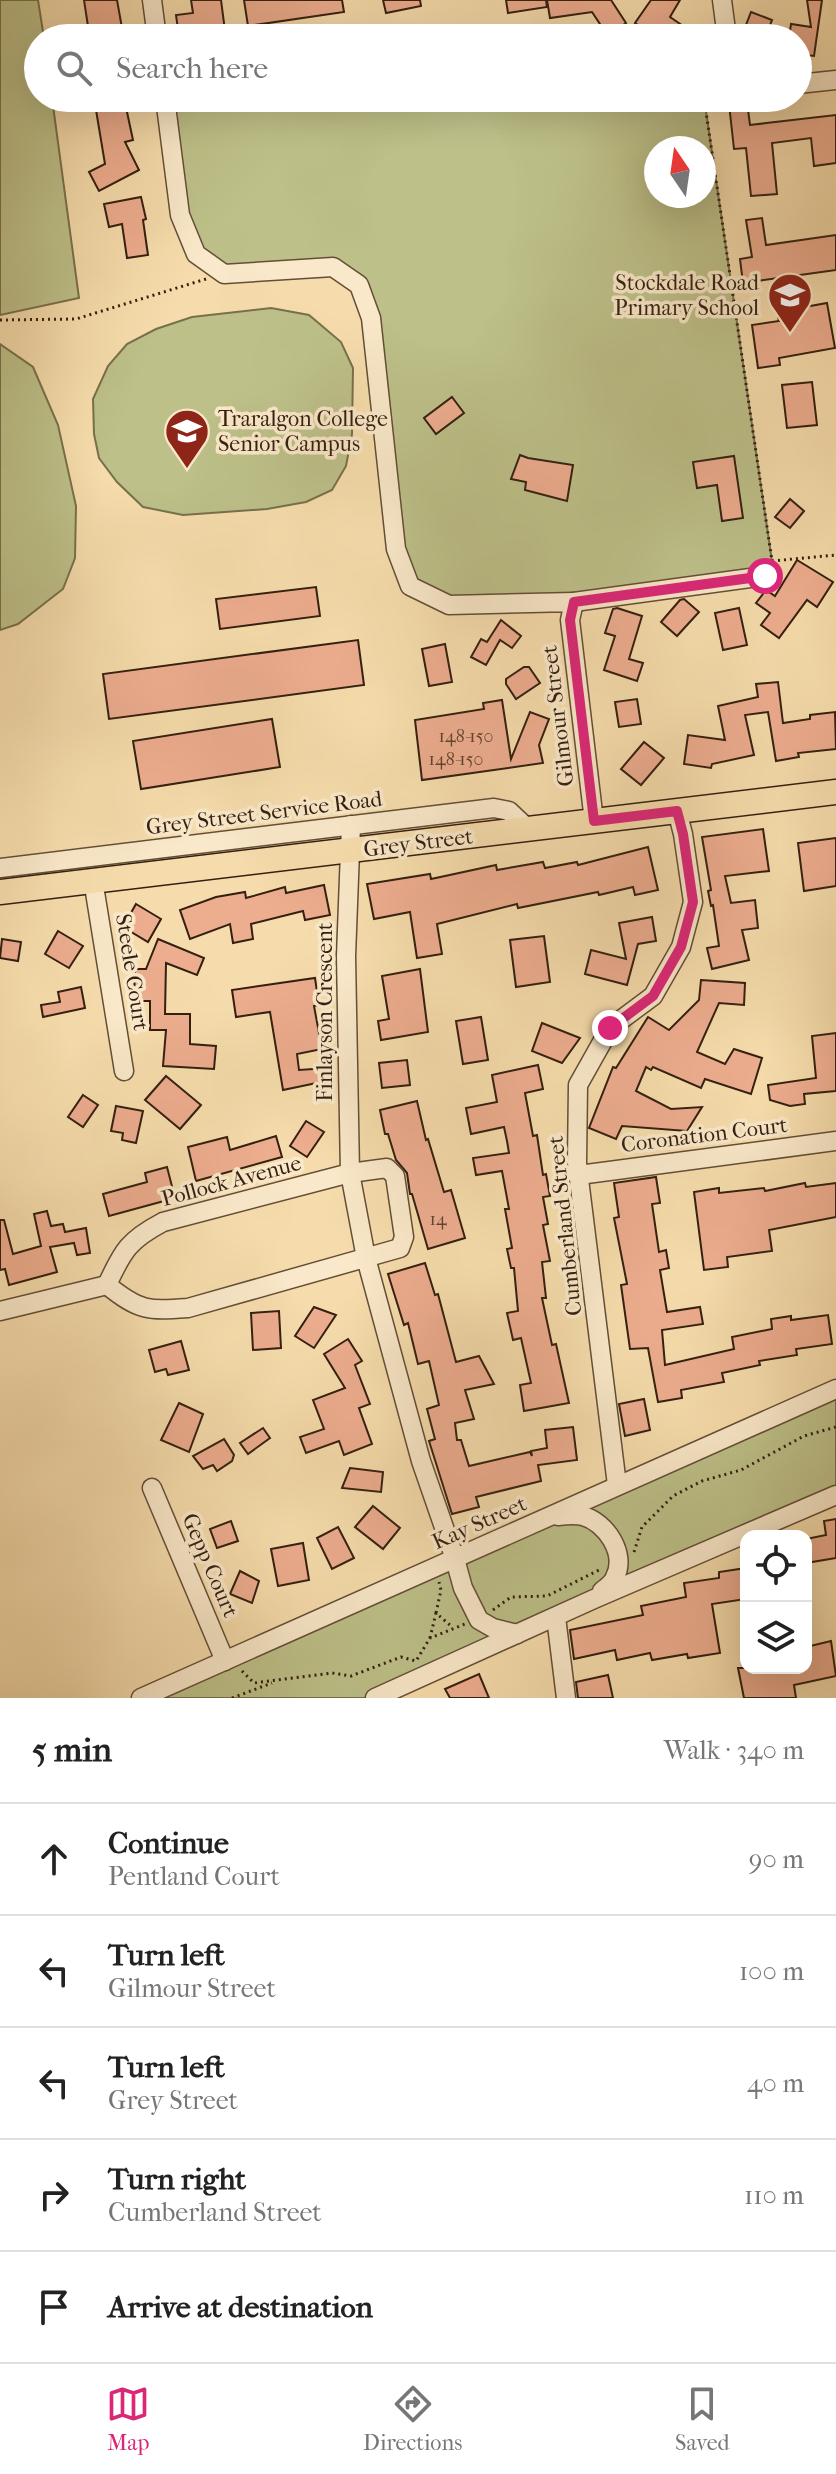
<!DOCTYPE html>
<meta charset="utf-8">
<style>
body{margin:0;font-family:"IM FELL French Canon",serif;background:#f2f2f2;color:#222}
.controls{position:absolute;right:24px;bottom:24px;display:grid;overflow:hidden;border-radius:16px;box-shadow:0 8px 32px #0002}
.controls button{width:72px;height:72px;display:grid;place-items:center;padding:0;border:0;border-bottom:2px solid #e0e0e0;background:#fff;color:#222;font:40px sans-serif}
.compass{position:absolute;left:644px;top:136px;width:72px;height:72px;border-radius:50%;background:#fff;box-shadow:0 8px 32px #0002;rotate:347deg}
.stop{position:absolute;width:24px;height:24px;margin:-18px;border:6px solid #db2777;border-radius:50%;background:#fff}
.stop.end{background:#db2777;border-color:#fff;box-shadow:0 2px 8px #0008}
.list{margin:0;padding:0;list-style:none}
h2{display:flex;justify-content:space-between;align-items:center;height:104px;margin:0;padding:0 32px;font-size:34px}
h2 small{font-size:26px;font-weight:400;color:#767676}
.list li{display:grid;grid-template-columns:52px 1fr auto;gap:24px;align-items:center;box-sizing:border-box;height:112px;padding:0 32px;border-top:2px solid #e0e0e0}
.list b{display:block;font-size:30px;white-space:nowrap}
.list p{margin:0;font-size:26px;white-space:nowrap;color:#767676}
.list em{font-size:26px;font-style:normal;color:#767676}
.icon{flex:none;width:44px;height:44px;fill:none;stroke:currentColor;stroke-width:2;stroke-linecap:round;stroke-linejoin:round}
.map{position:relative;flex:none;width:836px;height:1698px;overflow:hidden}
.search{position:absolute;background:#fff;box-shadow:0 8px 32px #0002;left:24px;right:24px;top:24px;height:88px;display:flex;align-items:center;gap:20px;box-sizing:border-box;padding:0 28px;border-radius:44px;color:#767676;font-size:30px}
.sheet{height:664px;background:#fff}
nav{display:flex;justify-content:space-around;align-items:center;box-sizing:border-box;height:112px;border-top:2px solid #e0e0e0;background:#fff;font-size:22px;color:#767676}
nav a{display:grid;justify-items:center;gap:4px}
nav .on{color:#db2777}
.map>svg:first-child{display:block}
</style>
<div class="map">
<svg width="836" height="1698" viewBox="0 0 836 1698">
<rect width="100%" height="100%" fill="#f6dcac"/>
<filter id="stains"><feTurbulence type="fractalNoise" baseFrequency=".0025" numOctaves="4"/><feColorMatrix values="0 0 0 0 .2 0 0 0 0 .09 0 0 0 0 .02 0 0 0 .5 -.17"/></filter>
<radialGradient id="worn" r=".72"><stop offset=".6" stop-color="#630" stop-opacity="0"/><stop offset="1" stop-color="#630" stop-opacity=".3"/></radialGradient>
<!-- green -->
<g fill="#bdc089" stroke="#78704c" stroke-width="2" fill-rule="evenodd">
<polygon points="0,0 38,0 44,38 38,38 38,98 52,98 79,298 0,315"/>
<path d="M165 98H704L772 561 765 576 449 605 410 586 359 285 333 267 224 274 196 254ZM656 148H704V196H656Z"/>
<polygon points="271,308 309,315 341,342 353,368 352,434 346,466 332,490 306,502 267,509 183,515 143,507 117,482 99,458 94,434 93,399 108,366 127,344 156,329 192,317"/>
<polygon points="0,344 33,367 58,425 76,506 75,558 63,589 18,624 0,630"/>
<polygon points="836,1388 836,1495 375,1698 141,1698"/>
</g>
<!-- building -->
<g fill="#edad8f" stroke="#341f10" stroke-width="2">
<polygon points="84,0 117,0 122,28 89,33"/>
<polygon points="191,0 221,0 225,31 179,37 176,15 193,13"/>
<polygon points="244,0 342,0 344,12 248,26"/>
<polygon points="383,0 420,0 421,6 386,13"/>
<polygon points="506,0 546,0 547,7 508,13"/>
<polygon points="547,0 611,0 626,23 608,36 592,12 550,18"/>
<polygon points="651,0 680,0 670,17 689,30 684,38 657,38 635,23"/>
<polygon points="807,0 822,0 814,56 798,54 798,38 789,38 791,24 811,27"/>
<polygon points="751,12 772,20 765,38 741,38"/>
<polygon points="94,98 124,98 133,140 125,142 139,170 99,191 89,172 105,164"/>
<polygon points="747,102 750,125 836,115 836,163 814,166 811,138 772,143 777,194 751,196 746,148 734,149 729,104"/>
<polygon points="141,197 146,219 143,220 148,255 127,258 122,224 109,227 104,204"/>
<polygon points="762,218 766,245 836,235 836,270 743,283 740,259 752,257 746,220"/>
<polygon points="827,303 835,348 779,358 780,365 758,368 752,325 779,321 777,312"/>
<polygon points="812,382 817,425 787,428 782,385"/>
<polygon points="452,397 464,413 436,434 424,418"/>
<polygon points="520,455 528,458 573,465 567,501 525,490 526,482 511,479"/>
<polygon points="734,456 743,518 722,521 717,485 697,488 693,462"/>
<polygon points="790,499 804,511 790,528 775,517"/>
<polygon points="797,560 833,582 817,607 807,600 779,638 761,625 770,613 756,603 766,590 775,596"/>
<polygon points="316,587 320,616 220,629 216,599"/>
<polygon points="684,599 699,612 677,636 661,622 680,600"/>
<polygon points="617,608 642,616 629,659 643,663 637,681 604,670 615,636 605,633 613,609"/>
<polygon points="739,608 747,645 723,650 715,613"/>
<polygon points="501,620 521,636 512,648 500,640 486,665 471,657 481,639 487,642"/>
<polygon points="358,640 364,685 109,719 103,674"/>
<polygon points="445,644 452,682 429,686 422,649"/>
<polygon points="524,667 529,667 540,683 516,699 506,684 506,679"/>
<polygon points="778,682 783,723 810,719 810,715 835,712 836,749 798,753 799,757 776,761 768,712 745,715 754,755 712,764 711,768 684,764 688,735 725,740 718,706 758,697 756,684"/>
<polygon points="637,699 641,724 619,727 615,702"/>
<polygon points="502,700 511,759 530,712 549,719 539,745 543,763 422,780 415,720 484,709 483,703"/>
<polygon points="272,719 280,767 141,789 133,741"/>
<polygon points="644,742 664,758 641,785 621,769"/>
<polygon points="763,829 769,871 725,876 731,903 755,900 758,928 742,930 749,960 712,969 707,948 719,946 713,905 711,906 708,891 711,890 702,837"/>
<polygon points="836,838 836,886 804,891 798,843"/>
<polygon points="648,847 658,890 635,895 633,887 599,895 598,892 518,908 517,904 437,924 442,954 417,958 410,912 374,919 367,884 430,874 431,879 496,865 497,870 543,862 545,868 577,862 578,865"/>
<polygon points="324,885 330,915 305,920 303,911 251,924 253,939 233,943 230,924 190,939 180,910 216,897 245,892 246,898 285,887 286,893"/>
<polygon points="136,904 161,919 148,942 123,927"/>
<polygon points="652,917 656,941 638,944 627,985 585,974 591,950 626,959 619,923"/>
<polygon points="58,931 83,946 69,968 45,954"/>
<polygon points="544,936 550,982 516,987 510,940"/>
<polygon points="2,939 21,942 18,961 0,958"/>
<polygon points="158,939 204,958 197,975 166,963 165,1014 190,1014 190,1044 216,1046 214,1069 163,1066 166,1030 150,1030 150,1001 134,1001 135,969 146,969"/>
<polygon points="420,969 428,1032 381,1040 378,1021 389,1019 382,976"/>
<polygon points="315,978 319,1005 314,1006 322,1049 297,1054 299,1070 328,1068 331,1080 283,1090 270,1012 236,1017 232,990"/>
<polygon points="701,980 745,983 744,1005 719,1003 697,1052 725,1064 734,1049 762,1058 751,1094 705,1079 701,1088 653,1067 651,1070 646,1067 636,1091 671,1109 702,1107 687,1131 622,1126 616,1139 589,1128 613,1067 616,1068 648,1017 669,1030 699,1000"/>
<polygon points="81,987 85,1008 43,1017 41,1005 60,1002 58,992"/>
<polygon points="481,1017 488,1060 463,1064 456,1021"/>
<polygon points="542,1023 580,1038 562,1063 532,1051"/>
<polygon points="836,1033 836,1091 804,1094 805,1104 790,1106 770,1100 768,1085 816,1078 812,1036"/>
<polygon points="407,1060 410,1085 382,1088 379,1063"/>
<polygon points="538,1065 543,1089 525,1093 533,1136 537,1135 543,1175 546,1174 550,1196 543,1197 548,1224 543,1225 550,1261 542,1262 546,1298 542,1298 552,1345 556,1344 569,1403 524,1411 520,1385 531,1383 521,1338 513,1340 507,1313 518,1311 514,1268 511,1268 507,1249 512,1248 505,1209 509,1209 502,1171 476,1175 473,1158 509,1153 507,1141 504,1127 471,1134 466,1108 497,1102 492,1075"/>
<polygon points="166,1076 201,1105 180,1129 145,1100"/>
<polygon points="83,1095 98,1105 83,1127 68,1117"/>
<polygon points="417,1101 426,1140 428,1139 444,1192 451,1190 465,1238 428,1249 412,1194 410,1194 407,1173 396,1160 388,1134 385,1134 380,1110"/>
<polygon points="116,1106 143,1111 136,1143 122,1140 123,1133 111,1131"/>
<polygon points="306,1121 324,1132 307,1157 290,1146"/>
<polygon points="276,1136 282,1157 196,1181 188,1147 227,1137 230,1150"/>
<polygon points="167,1167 175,1198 109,1216 103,1194 147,1182 145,1173"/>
<polygon points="656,1177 660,1203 652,1204 659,1252 666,1250 669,1268 660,1270 667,1312 700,1307 703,1324 662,1330 665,1365 734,1349 732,1337 772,1329 771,1319 791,1316 791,1320 828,1315 832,1344 796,1349 797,1355 759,1361 760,1365 722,1373 724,1382 681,1390 682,1398 658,1402 648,1348 630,1349 621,1285 627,1284 614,1218 619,1217 614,1183"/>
<polygon points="805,1183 806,1187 836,1183 836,1217 769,1230 772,1251 727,1257 728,1267 704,1270 694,1192 719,1188 719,1193 764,1188 765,1191"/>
<polygon points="47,1211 51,1226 63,1224 65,1232 86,1228 90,1253 77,1255 74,1243 50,1247 57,1272 9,1285 5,1269 0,1270 0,1220 4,1220 13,1254 41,1246 34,1214"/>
<polygon points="425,1263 435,1295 438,1294 456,1362 479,1356 494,1384 465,1390 474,1419 455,1423 457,1440 461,1440 469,1466 530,1452 532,1456 531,1451 547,1448 545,1430 573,1427 577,1460 538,1465 541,1481 476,1497 479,1507 452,1514 429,1441 435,1439 427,1409 439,1405 429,1361 418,1364 408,1323 404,1325 388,1274"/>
<polygon points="314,1307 336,1315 314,1348 295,1336"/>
<polygon points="279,1311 281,1348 253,1350 251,1313"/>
<polygon points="348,1339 362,1361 355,1365 370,1404 359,1408 372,1444 344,1455 339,1441 306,1453 300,1437 324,1429 313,1400 345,1388 324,1354"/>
<polygon points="181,1341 189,1370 168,1375 166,1369 155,1372 149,1350"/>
<polygon points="644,1399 650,1430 625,1436 619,1404"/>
<polygon points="179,1403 203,1414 189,1452 161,1440"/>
<polygon points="263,1428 270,1438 248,1454 240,1443"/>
<polygon points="224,1439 234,1455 232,1461 217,1471 213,1465 203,1469 193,1456"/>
<polygon points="350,1468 383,1472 381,1492 342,1488"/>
<polygon points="373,1506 400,1528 383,1549 355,1527"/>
<polygon points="836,1519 836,1558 806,1563 806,1539 826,1535 824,1521"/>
<polygon points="231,1521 238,1541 217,1548 210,1529"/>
<polygon points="338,1527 354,1558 332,1569 317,1538"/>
<polygon points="303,1543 309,1580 278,1586 271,1549"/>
<polygon points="746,1568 746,1599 712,1604 720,1653 688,1658 687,1654 652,1660 650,1653 617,1660 615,1650 574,1659 570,1630 643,1615 641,1606 686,1597 684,1583 719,1578 719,1572"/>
<polygon points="240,1571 259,1581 252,1603 230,1594"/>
<polygon points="831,1641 836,1676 794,1685 796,1698 744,1698 738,1668 806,1668 806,1647"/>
<polygon points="479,1674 489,1698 450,1698 445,1689"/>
<polygon points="608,1675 613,1698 578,1698 576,1682"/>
</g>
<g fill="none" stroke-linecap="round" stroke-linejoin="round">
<!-- minor casing -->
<g stroke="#644e37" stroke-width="21">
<g id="minor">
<polyline points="152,0 157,38"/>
<polyline points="722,0 727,38"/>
<polyline points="798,84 836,80"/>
<polyline points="165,98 180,215 196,254 224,274 333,267 359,285 371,318 396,549 410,586 449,605 574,602 570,620 594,821"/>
<polyline points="574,602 765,576"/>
<polyline points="351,825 346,956 350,1173 366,1258 421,1461 455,1559 463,1588 479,1620 493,1628 517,1634"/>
<polyline points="0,868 494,808 509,811 527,828"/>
<polyline points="93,880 124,1071"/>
<path d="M387 1168 395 1176 404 1237 400 1248 188 1308C148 1311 139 1311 107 1285 123 1250 129 1240 163 1222L350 1173Z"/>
<polyline points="579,1175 836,1141"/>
<polyline points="0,1311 107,1285"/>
<polyline points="617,1485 577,1163 578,1085 610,1028 653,996 681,947 693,902 683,834 677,811"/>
<polyline points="152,1488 225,1661"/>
<path d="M558 1516C566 1515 575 1514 583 1516 606 1522 627 1554 615 1577 613 1583 607 1587 602 1591"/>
<polyline points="556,1617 566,1698"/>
<polyline points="141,1698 836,1389"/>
<polyline points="375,1698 594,1599 836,1495"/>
</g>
</g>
<!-- major casing -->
<g stroke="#341f10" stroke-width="27">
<polyline id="major" points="0,892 836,792"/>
</g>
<!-- path -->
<g stroke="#341f10" stroke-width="3" stroke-dasharray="2 4" stroke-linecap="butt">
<polyline points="704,98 772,561 836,555"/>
<polyline points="0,320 76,319 206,279"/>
<polyline points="634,1552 642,1527 673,1496 702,1481 741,1470 804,1436 836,1427"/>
<polyline points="493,1610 511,1597 547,1596 599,1570"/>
<polyline points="436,1613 441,1590 439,1582"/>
<polyline points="430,1638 436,1613 451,1626"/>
<polyline points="242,1671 254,1683 332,1673 351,1676 401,1657 416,1661 430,1638 465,1624"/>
<polyline points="232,1698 272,1683"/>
</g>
<!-- minor -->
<use href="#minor" stroke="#f9e8c9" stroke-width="18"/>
<!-- major -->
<use href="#major" stroke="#f6dcac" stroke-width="24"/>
</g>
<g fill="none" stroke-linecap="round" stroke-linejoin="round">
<!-- route -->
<polyline stroke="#db2777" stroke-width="10" points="610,1028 653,996 681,947 693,902 683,834 677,811 594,821 570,620 574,602 765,576"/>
</g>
<!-- icons -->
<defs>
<g id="school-pin" transform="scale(2.3)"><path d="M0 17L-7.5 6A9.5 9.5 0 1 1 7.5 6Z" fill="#8f2418" stroke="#f9e8c9"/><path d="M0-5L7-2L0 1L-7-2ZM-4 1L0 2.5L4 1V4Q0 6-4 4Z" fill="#fff"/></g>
</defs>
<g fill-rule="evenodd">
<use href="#school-pin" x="790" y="295"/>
<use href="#school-pin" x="187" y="431"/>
</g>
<g text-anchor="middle" stroke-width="7" stroke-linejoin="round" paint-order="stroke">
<!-- number labels -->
<g font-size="18" fill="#624230">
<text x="466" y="742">148-150</text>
<text x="456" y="765">148-150</text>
<text x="438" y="1225">14</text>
</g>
<!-- poi labels -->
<g font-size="22" fill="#341f10" stroke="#f9e8c9" text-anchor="end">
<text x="759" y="290">Stockdale Road<tspan x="759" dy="25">Primary School</tspan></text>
<text x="218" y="426" text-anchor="start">Traralgon College<tspan x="218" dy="25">Senior Campus</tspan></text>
</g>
<!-- street labels -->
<g font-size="22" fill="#341f10" stroke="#f9e8c9">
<text transform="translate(557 716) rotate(-97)" y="8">Gilmour Street</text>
<text transform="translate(264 812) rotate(-7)" y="8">Grey Street Service Road</text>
<text transform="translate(418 842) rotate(-7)" y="8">Grey Street</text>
<text transform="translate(133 972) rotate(81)" y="8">Steele Court</text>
<text transform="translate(324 1012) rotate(-90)" y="8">Finlayson Crescent</text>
<text transform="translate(704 1134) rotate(-7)" y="8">Coronation Court</text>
<text transform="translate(231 1180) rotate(-15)" y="8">Pollock Avenue</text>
<text transform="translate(564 1226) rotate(-96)" y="8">Cumberland Street</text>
<text transform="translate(479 1522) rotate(-24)" y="8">Kay Street</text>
<text transform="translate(211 1565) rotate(67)" y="8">Gepp Court</text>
</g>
</g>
<rect width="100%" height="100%" filter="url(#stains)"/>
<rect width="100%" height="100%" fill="url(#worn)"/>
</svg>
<div class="controls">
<button><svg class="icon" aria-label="locate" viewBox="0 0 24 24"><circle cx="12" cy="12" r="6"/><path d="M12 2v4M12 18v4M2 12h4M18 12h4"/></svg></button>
<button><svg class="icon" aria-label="layers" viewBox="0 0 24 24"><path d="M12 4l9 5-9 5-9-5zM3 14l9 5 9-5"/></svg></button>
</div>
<svg class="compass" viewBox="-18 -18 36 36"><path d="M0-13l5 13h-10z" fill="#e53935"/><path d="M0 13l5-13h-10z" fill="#767676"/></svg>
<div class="stop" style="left:765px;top:576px"></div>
<div class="stop end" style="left:610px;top:1028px"></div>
<div class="search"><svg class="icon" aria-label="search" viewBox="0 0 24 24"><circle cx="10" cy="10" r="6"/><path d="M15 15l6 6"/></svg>Search here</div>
</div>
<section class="sheet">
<h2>5 min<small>Walk · 340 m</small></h2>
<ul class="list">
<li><svg class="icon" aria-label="ahead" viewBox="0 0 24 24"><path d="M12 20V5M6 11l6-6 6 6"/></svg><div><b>Continue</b><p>Pentland Court</p></div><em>90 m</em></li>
<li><svg class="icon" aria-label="left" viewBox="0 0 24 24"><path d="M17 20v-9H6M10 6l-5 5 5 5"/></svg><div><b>Turn left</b><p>Gilmour Street</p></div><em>100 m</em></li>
<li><svg class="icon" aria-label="left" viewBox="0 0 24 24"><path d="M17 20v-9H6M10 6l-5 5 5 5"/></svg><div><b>Turn left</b><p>Grey Street</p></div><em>40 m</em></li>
<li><svg class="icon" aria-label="right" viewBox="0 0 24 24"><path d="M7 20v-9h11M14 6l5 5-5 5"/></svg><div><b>Turn right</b><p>Cumberland Street</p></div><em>110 m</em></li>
<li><svg class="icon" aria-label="arrive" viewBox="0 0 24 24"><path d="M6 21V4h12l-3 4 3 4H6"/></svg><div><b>Arrive at destination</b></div></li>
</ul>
</section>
<nav>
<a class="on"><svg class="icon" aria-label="map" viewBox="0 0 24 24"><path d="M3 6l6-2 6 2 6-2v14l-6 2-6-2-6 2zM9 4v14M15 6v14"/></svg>Map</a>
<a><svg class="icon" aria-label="directions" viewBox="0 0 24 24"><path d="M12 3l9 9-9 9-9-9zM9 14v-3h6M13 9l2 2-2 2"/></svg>Directions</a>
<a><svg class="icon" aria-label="saved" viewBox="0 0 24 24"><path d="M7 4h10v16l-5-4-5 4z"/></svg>Saved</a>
</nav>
